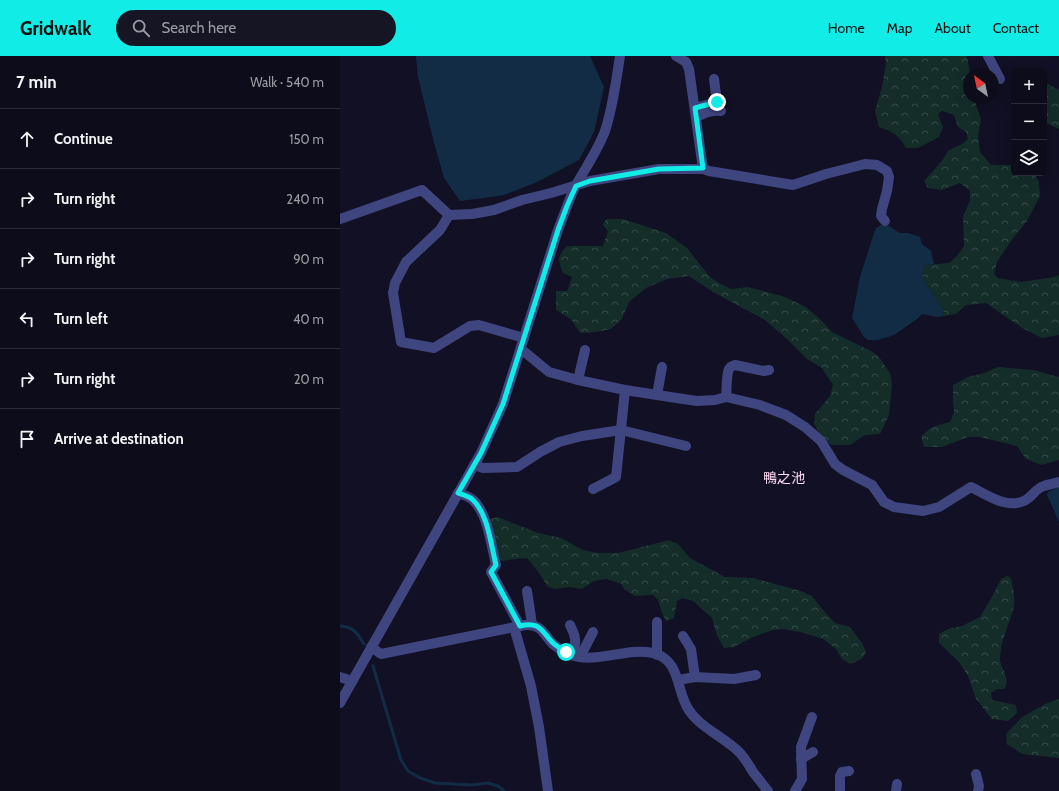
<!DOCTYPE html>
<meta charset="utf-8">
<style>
body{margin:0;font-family:Cabin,"Noto Sans JP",sans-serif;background:#161524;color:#f1f3f6}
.controls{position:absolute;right:12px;top:12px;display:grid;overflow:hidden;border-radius:6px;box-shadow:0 4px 16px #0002}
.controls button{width:36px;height:36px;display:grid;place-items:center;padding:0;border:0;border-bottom:1px solid #2d2c3a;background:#0d0c1b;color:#f1f3f6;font:20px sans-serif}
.compass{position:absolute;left:623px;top:12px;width:36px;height:36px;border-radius:50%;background:#0d0c1b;box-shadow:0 4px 16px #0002;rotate:327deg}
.stop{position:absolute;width:12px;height:12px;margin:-9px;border:3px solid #12ece6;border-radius:50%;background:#fff}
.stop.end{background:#12ece6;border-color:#fff;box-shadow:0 1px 4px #0008}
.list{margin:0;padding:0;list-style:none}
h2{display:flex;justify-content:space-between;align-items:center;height:52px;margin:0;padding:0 16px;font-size:17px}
h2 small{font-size:13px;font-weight:400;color:#9a9ba3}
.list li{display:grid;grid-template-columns:26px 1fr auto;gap:12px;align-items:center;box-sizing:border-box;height:60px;padding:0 16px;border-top:1px solid #2d2c3a}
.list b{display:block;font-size:15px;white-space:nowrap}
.list em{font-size:13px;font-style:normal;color:#9a9ba3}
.icon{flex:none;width:22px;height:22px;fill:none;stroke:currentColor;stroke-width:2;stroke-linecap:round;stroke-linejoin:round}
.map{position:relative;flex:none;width:719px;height:735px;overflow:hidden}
header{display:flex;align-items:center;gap:24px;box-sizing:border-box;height:56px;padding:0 20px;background:#12ece6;color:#111}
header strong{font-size:19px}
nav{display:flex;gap:22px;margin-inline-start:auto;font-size:14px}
.search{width:280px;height:36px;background:#161524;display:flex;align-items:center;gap:10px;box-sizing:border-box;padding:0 14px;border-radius:22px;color:#9a9ba3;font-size:15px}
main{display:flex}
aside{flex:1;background:#0d0c1b}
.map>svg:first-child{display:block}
</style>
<header>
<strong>Gridwalk</strong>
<div class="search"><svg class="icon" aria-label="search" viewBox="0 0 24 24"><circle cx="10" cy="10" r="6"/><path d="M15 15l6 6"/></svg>Search here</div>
<nav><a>Home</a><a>Map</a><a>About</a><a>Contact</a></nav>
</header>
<main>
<aside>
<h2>7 min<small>Walk · 540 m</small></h2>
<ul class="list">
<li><svg class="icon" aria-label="ahead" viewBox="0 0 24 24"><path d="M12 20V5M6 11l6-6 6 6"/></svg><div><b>Continue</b></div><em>150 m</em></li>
<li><svg class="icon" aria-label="right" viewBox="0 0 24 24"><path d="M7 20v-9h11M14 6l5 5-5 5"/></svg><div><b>Turn right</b></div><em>240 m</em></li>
<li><svg class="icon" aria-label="right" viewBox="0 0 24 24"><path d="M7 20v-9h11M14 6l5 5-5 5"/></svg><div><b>Turn right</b></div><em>90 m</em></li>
<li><svg class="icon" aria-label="left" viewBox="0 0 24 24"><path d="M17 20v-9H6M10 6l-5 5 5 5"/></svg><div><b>Turn left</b></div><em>40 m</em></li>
<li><svg class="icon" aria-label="right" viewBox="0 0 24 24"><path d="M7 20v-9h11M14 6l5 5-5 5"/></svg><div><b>Turn right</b></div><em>20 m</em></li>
<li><svg class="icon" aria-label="arrive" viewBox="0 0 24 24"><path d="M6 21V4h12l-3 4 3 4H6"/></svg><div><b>Arrive at destination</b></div></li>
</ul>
</aside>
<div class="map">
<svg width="719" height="735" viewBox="0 0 719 735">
<defs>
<pattern id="forest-crowns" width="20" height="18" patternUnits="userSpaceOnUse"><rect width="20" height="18" fill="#142d29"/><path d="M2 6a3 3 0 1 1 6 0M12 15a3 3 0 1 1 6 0" fill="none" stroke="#354b49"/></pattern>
</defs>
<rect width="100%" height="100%" fill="#111024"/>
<!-- forest -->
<g fill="url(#forest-crowns)">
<path d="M545 0H627V1L630 18 629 42H634L641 64 638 80 640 96 651 109H674V117H694L699 126 700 140 687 165 673 182 657 206 654 218 658 222 681 226 714 221 719 219V279L702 282 682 272 646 247 626 249 616 258 604 260 603 253 582 221 583 215 585 209 609 207 616 201 624 190 623 160 630 145V135L620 127 602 134 588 132 584 125 601 106 609 94 622 88 628 83 626 76 618 71 614 59 602 55 598 58 603 71 599 81 578 92H566C559 79 553 76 539 71L535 55 542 31 546 7Z"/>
<polygon points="704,26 719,34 719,73 704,66"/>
<path d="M266 163H283L326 177 347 192 370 221 381 228 391 233 408 231 445 241 466 251 481 264 492 276 531 295 539 301 550 317 552 328 549 359 540 378 525 379 510 389H491L482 381 474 368 475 358 490 340 493 329 482 312 467 303 448 284 425 264 373 236 349 220 327 223 306 232 289 246 282 263 271 273 256 276 240 277 231 263 216 254V235H227L232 221 223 217C218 205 217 200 227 190H263L268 175 263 169Z"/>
<polygon points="658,311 694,314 719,321 719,404 701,409 686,403 677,390 640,381 628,381 602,391 584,391 581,380 592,371 610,366 614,356 613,345 613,329 628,321 644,317"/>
<polygon points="158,461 198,477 221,482 243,494 258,497 278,497 329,484 338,488 350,502 385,521 413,522 461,535 472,540 483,554 495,567 510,571 522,587 526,596 522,603 510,608 502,603 496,593 483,583 460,576 443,573 433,574 413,581 394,591 384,592 377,580 372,562 353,545 343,542 337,545 334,562 326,565 322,557 318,544 313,539 295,540 285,534 281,528 267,523 254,525 242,533 229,531 216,533 208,531 199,517 187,502 175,503 162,505 152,501 145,469 150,463"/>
<path d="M667 520 671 522C673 531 675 541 674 550 670 567 661 583 660 601 659 612 672 622 664 633H657L651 637 652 644 676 649 677 657 668 665 652 663 636 643 628 620 619 606 599 587V578L608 573 622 570 640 561 653 539 661 523Z"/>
<polygon points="719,643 719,702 682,698 667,688 666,678 682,661 707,647"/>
</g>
<!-- water -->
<g fill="#122c46">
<polygon points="76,0 250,0 264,31 254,76 239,104 195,127 164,139 136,143 120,145 104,122 94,87 78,21"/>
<polygon points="541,169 549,170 560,177 568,177 580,181 582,188 591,195 594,208 585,209 583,215 582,221 603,253 604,260 597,261 582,258 577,263 554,279 538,284 528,284 524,281 512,262 520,221 534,177 536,172"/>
<polygon points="719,431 719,466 707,439 708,436"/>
</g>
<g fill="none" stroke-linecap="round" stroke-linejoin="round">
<!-- stream -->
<g stroke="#122c46" stroke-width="3">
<path d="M0 570C14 571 17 577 24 588"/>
<polyline points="33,610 61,704 68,715 80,722 95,727 131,729 148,727 158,730 164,735"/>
</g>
<!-- minor -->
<g stroke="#3f457f" stroke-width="10">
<polyline points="648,0 660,23"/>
<polyline points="355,52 377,46 374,23"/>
<path d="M356 61C365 57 371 54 381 55"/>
<polyline points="363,113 369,115 453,129 486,118 525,108 537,109 547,115 549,121 547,135 542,153 541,160 545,165"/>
<polyline points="109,159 100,174 66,206 55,227 53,237 61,286 94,292 130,270 139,269 184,282"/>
<polyline points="0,163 82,134 109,159 132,158 154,154 182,144 211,137 250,125 319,113 363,113 349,13 346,6 336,0"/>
<path d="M181 293 209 316 238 324 285 334 330 341 357 345 375 344 386 341 420 349 446 359 465 371 481 385 495 408 503 414 532 429 544 446 554 451 583 455 599 451 631 431C647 439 666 453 684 445 692 441 696 432 704 430 709 428 714 428 719 426"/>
<polyline points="238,324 245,294"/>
<polyline points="317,339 322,311"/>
<path d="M386 341C387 334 386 319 389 313 391 310 392 310 395 309L424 315 429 314"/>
<polyline points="134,409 143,412 177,411 200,396 219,386 242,380 281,374 346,390"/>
<polyline points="253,433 276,421 285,334"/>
<path d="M118 437C123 439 129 440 133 444 148 458 151 489 156 509L151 516 180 570"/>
<polyline points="187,535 192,568"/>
<path d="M230 569C236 581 237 586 232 599"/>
<polyline points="174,571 191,630 199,671 208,735"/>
<polyline points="343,580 351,593 355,621"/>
<path d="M31 591 41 598 185 569C202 568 203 578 213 588 218 592 225 597 231 599 258 608 286 591 313 597 340 604 336 631 347 651 358 671 383 680 399 696 405 702 409 709 413 716 418 722 423 729 428 735"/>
<polyline points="317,599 317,566"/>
<polyline points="240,601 253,576"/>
<polyline points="0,621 12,625"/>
<polyline points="338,624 355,621 394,623 416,619"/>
<path d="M0 647 141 397 163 348 218 174C224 159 229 143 236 129 246 111 258 94 265 75 273 51 276 25 280 0"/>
<polyline points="461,703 473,696"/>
<polyline points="636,718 639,730 638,735"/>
<polyline points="455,735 462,723 461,691 472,661"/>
<polyline points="500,735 500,720 502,716 509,715"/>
<polyline points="556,735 557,728"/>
</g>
</g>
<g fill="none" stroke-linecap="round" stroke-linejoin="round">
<!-- route -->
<path stroke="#12ece6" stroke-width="5" d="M226 596C221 593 216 590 212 586 201 574 199 565 180 570L151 516 156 509C151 489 148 458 133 444 129 440 123 439 118 437L141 397 163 348 218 174 227 150 236 130 250 125 319 113 363 112 355 52 377 46"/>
</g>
<g text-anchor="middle" stroke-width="3" stroke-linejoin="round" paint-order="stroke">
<!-- quarter labels -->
<g font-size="14" fill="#fcd8f3" stroke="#111024">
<text x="444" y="427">鴨之池</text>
</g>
</g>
</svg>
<div class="controls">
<button>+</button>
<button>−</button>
<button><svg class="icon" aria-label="layers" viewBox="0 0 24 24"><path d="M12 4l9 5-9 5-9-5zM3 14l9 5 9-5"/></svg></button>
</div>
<svg class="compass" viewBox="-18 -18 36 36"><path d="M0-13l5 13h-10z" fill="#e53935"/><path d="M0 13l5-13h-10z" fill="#9a9ba3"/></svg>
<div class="stop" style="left:226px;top:596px"></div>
<div class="stop end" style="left:377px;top:46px"></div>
</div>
</main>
